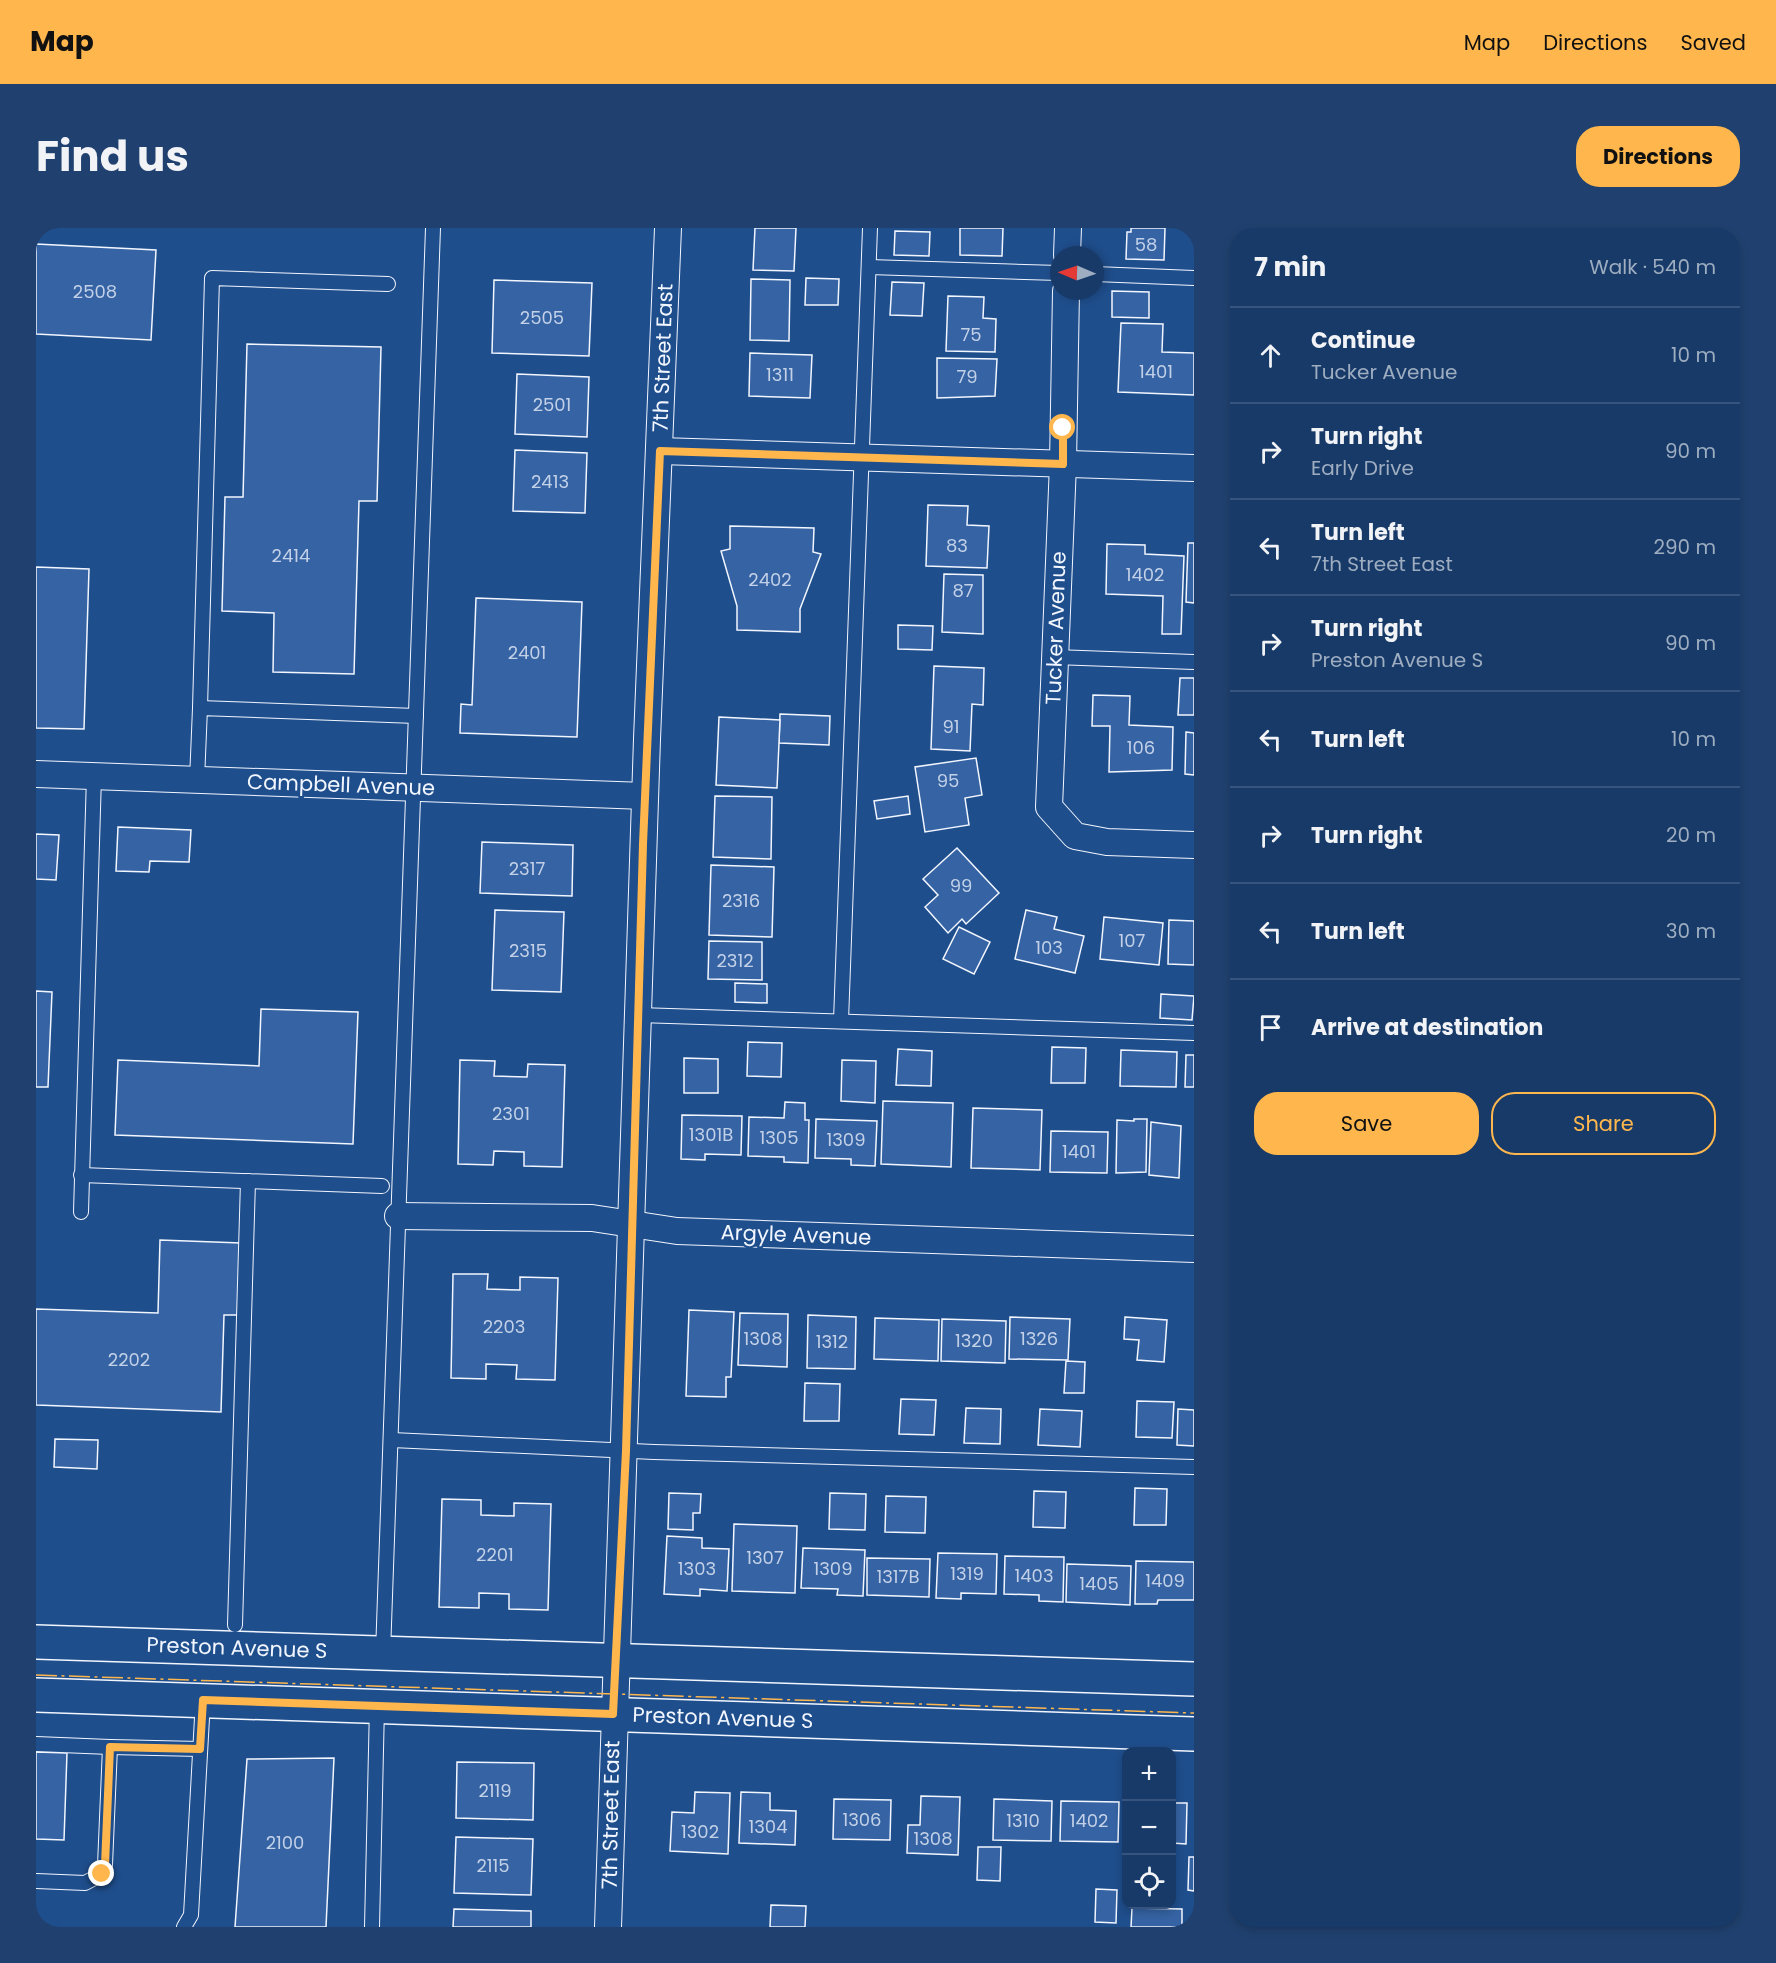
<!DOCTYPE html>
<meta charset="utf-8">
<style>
body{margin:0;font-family:Poppins,sans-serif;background:#20416f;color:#f1f3f6}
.controls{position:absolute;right:18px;bottom:18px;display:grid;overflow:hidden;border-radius:12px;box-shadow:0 3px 9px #0003}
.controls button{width:54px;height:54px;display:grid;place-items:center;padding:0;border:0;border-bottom:2px solid #36547d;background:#173a69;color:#f1f3f6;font:30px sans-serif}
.compass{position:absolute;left:1014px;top:18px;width:54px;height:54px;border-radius:50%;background:#173a69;box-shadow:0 3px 9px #0003;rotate:272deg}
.stop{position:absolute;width:18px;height:18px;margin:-14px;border:4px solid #ffb74d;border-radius:50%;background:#fff}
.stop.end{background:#ffb74d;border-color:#fff;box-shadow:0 2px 6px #0008}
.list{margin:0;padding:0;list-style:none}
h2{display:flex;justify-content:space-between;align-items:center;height:78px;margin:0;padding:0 24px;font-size:26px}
h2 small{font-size:20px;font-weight:400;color:#9eadc0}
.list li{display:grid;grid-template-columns:39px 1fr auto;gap:18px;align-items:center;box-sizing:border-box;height:96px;padding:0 24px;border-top:2px solid #36547d}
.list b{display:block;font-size:22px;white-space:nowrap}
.list p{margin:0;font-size:20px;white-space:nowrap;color:#9eadc0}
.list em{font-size:20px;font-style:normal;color:#9eadc0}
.actions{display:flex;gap:12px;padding:18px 24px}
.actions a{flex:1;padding:14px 0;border:2px solid #ffb74d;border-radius:24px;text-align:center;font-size:21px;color:#ffb74d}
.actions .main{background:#ffb74d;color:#111}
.icon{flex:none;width:33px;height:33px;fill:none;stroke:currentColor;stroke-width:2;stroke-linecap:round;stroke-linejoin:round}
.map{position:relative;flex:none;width:1158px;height:1699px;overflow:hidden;border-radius:24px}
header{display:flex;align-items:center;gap:36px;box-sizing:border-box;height:84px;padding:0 30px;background:#ffb74d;color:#111}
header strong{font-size:28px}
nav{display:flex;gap:33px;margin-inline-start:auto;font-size:21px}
.intro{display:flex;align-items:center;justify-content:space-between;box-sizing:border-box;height:144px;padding:0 36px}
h1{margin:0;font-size:42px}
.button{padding:15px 27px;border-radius:24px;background:#ffb74d;color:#111;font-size:21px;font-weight:700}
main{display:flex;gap:36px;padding:0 36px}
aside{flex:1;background:#173a69;border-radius:24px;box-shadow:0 3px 9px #0003}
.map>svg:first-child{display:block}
</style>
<header>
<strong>Map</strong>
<nav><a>Map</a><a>Directions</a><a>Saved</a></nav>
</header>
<div class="intro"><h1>Find us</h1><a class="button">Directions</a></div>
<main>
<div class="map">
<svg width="1158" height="1699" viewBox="0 0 1158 1699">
<rect width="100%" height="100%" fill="#1f4e8c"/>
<!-- building -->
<g fill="#3563a3" stroke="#f2f6ff" stroke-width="1.5">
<polygon points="719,0 760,0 758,43 717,42"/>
<polygon points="924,0 967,0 966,28 924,27"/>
<polygon points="1095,0 1129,0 1128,32 1090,31 1091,4 1095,4"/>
<polygon points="859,3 894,4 893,28 858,27"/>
<polygon points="0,16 120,22 115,112 0,106"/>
<polygon points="770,50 803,51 802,77 769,77"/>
<polygon points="715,51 754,52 753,113 714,112"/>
<polygon points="458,52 556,55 553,128 456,125"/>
<polygon points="856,54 888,55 886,88 854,87"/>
<polygon points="1076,63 1113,64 1113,90 1076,89"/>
<polygon points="912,68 948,69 947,90 960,91 959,124 910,123"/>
<polygon points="1085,95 1127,96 1126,124 1158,125 1158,167 1082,164"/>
<polygon points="211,116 345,119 341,273 323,273 318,446 237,444 238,385 186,383 189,269 207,269"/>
<polygon points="714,125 776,127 774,170 713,168"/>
<polygon points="901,130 961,131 959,168 901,170"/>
<polygon points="481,146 553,149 551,209 479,206"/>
<polygon points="479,222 551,225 549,285 477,283"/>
<polygon points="892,277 932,278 931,297 953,298 951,340 890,338"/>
<polygon points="694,298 778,300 777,324 785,326 764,381 764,404 701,402 701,378 685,323 694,321"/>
<polygon points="1152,315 1158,315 1158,375 1150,374"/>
<polygon points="1071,316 1109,317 1109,326 1148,328 1145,406 1126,406 1127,368 1070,366"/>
<polygon points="0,339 53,341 48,501 0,500"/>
<polygon points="908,346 947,347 947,406 906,404"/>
<polygon points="440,370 546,374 541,509 424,505 425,476 436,477"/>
<polygon points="862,397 897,398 896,422 862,421"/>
<polygon points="898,438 948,440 947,477 936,476 934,523 895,521"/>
<polygon points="1144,450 1158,450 1158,487 1142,487"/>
<polygon points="1057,467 1094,468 1093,497 1137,499 1136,542 1073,544 1074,498 1056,498"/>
<polygon points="744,486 794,488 793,517 743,515"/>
<polygon points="683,489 744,492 741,560 680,557"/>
<polygon points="1150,504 1158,505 1158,547 1149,546"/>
<polygon points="940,530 946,567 929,570 933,597 889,604 879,539"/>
<polygon points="679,568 736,569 735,631 677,629"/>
<polygon points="872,568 874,586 841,591 838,573"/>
<polygon points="82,599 155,602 153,634 114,633 113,644 80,643"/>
<polygon points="0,606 23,607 20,652 0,651"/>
<polygon points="446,614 537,617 536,668 444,665"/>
<polygon points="921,620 963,665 930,696 926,691 912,705 889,679 902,667 887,651"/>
<polygon points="675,637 738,639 736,709 673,707"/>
<polygon points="459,682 528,684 525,764 456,762"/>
<polygon points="990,682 1021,689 1018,701 1048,708 1039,745 979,731"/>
<polygon points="1068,689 1127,695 1123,737 1064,731"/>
<polygon points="1133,692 1158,693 1158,737 1132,736"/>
<polygon points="923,699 954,714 938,746 907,731"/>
<polygon points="673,713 726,714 726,752 672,751"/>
<polygon points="699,755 731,756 731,775 699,774"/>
<polygon points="0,763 16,764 12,859 0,859"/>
<polygon points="1125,766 1158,768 1156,792 1124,790"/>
<polygon points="225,781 322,784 317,916 79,907 82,832 223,838"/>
<polygon points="712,814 746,815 745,849 711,848"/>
<polygon points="1016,819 1050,820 1049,855 1015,855"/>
<polygon points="862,821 896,823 895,858 860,857"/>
<polygon points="1085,822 1141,824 1140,859 1084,858"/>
<polygon points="1150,827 1158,827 1158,859 1149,859"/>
<polygon points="648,830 682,831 682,865 648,865"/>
<polygon points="424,832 459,833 458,848 491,849 492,836 529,837 526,939 488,938 488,924 458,923 457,937 422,936"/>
<polygon points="806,832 840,833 839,875 805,873"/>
<polygon points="847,873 917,875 915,939 845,936"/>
<polygon points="749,874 769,875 769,892 773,892 772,935 748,934 748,929 712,928 713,889 748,890"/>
<polygon points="937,880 1006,882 1004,942 935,940"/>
<polygon points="646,887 706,888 705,927 669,926 669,932 645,931"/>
<polygon points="780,891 841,893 839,938 815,937 815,931 779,930"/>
<polygon points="1098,891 1111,891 1110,944 1080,945 1081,892 1098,893"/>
<polygon points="1115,894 1145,898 1143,950 1113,947"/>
<polygon points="1015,903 1072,904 1071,945 1014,944"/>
<polygon points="124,1012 205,1015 202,1087 188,1087 185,1184 0,1177 0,1081 122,1085"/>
<polygon points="417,1046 452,1046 451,1061 484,1062 484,1049 522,1050 519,1152 480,1151 481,1137 450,1136 450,1151 415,1150"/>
<polygon points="653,1082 698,1084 695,1149 690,1149 690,1169 650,1168"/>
<polygon points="704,1085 752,1086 751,1139 702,1137"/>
<polygon points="772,1087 820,1089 819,1141 771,1140"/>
<polygon points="974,1089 1034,1091 1032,1132 973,1131"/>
<polygon points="1089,1089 1131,1092 1128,1134 1101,1132 1103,1112 1088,1111"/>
<polygon points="839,1090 903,1092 902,1133 838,1131"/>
<polygon points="906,1091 970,1093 969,1135 905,1133"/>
<polygon points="1030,1133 1049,1134 1048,1165 1028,1165"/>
<polygon points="769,1155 804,1156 803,1193 768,1193"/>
<polygon points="865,1171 900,1172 898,1207 863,1206"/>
<polygon points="1101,1173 1138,1174 1136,1210 1100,1209"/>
<polygon points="930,1180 965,1181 964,1216 928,1215"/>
<polygon points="1004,1181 1046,1183 1044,1219 1002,1217"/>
<polygon points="1142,1181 1158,1182 1158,1218 1141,1217"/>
<polygon points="19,1211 62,1212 61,1241 18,1239"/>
<polygon points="1099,1260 1131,1261 1130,1297 1098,1297"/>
<polygon points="998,1263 1030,1264 1029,1300 997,1299"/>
<polygon points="633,1265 665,1266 664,1285 657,1285 657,1302 632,1301"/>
<polygon points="794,1265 830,1266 829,1302 793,1301"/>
<polygon points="850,1268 890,1269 889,1305 849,1304"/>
<polygon points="406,1271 445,1272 445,1287 478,1288 478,1275 515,1276 512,1382 473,1381 473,1366 443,1365 443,1380 403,1379"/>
<polygon points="698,1296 761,1298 759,1365 696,1363"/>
<polygon points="631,1308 666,1310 666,1320 693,1321 691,1363 664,1361 664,1368 628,1366"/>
<polygon points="767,1320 829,1322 827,1368 801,1367 802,1361 765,1360"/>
<polygon points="902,1325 961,1326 960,1366 925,1365 925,1371 900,1370"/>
<polygon points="969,1328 1028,1329 1027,1374 1003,1373 1003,1367 968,1366"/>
<polygon points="831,1330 894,1331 893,1369 831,1367"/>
<polygon points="1100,1333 1158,1334 1158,1372 1122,1372 1121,1376 1099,1376"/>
<polygon points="1031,1336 1095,1338 1094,1377 1030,1374"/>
<polygon points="0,1524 31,1525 28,1612 0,1611"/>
<polygon points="298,1530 290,1699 199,1699 211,1531"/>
<polygon points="421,1534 498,1535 497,1592 420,1590"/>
<polygon points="659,1564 694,1565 692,1626 634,1623 636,1584 658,1585"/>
<polygon points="705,1564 734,1565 734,1582 760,1583 759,1617 703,1615"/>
<polygon points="885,1568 924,1569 922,1627 871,1625 872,1597 884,1597"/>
<polygon points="798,1571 855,1572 854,1612 797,1611"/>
<polygon points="958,1571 1016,1573 1015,1613 957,1612"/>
<polygon points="1025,1573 1083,1574 1082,1614 1024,1613"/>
<polygon points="1136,1575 1151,1575 1150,1616 1136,1615"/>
<polygon points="420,1609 497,1611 495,1667 418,1665"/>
<polygon points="942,1619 965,1619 964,1653 941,1652"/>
<polygon points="1153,1629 1158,1629 1158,1663 1152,1662"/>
<polygon points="1060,1661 1081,1662 1080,1695 1059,1694"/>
<polygon points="735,1677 770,1678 769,1699 734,1699"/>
<polygon points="1096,1680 1146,1681 1146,1699 1095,1699"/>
<polygon points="418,1681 495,1683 495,1699 417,1699"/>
</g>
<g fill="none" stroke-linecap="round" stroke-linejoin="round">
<!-- lane casing -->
<g stroke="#f2f6ff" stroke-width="16">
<g id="lane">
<polyline points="833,39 1023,45"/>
<polyline points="1059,46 1158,50"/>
<polyline points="1018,429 1158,434"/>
<polyline points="164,480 176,50 352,56"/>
<polyline points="161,552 164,480 380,488"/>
<polyline points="602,787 1158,805"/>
<polyline points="805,793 834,0"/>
<polyline points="45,947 346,958"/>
<polyline points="45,984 58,548"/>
<polyline points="356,1212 618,1224 1158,1239"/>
<polyline points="199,1397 212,953"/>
<polyline points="347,1425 397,0"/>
<polyline points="0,1516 74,1519 69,1637 66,1646 49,1655 0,1653"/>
<polyline points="74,1519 164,1521"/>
<polyline points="148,1699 155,1687 167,1472"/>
<polyline points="336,1699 341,1478"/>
</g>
</g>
<!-- street casing -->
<g stroke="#f2f6ff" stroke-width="28">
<g id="street">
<polyline points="1031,27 1032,0"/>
<polyline points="1030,63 1027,236 1013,579 1039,608 1071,614 1158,617"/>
<polyline points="624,223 1158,240"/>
<polyline points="0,546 609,568"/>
<polyline points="362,988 556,990 641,1003 1158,1021"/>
<polyline points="572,1699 611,511 632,0"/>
</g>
</g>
<!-- secondary casing -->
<g stroke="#f2f6ff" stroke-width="36">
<g id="secondary">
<polyline points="0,1414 1158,1451"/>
<polyline points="0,1467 1158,1506"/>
</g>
</g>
<!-- lane -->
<use href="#lane" stroke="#1f4e8c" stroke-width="14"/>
<!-- street -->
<use href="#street" stroke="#1f4e8c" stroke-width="26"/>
<!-- secondary -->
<use href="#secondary" stroke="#1f4e8c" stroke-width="33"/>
<!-- power -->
<polyline stroke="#ffb74d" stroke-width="1.5" stroke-dasharray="21 4.5 3 4.5" stroke-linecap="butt" points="0,1447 1158,1485"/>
</g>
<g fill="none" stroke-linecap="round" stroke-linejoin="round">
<!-- route -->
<polyline stroke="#ffb74d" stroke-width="8" points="66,1646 69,1637 74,1519 164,1521 167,1472 577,1486 590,1223 607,616 624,223 1027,236 1027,200"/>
</g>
<g text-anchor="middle" stroke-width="4.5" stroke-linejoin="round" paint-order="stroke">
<!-- number labels -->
<g font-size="18" fill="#c3d1e8">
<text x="1110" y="23">58</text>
<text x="59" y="70">2508</text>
<text x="506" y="96">2505</text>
<text x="935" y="113">75</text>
<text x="1120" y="150">1401</text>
<text x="744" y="153">1311</text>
<text x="931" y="155">79</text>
<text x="516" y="183">2501</text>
<text x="514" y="260">2413</text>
<text x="921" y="324">83</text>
<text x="255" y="334">2414</text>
<text x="1109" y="353">1402</text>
<text x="734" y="358">2402</text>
<text x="927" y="369">87</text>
<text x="491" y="431">2401</text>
<text x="915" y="505">91</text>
<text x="1105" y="526">106</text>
<text x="912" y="559">95</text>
<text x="491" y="647">2317</text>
<text x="925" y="664">99</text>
<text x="705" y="679">2316</text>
<text x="1096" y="719">107</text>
<text x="1013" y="726">103</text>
<text x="492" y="729">2315</text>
<text x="699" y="739">2312</text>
<text x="475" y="892">2301</text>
<text x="675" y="913">1301B</text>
<text x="743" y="916">1305</text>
<text x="810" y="918">1309</text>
<text x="1043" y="930">1401</text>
<text x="468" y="1105">2203</text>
<text x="727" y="1117">1308</text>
<text x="1003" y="1117">1326</text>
<text x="938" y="1119">1320</text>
<text x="796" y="1120">1312</text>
<text x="93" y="1138">2202</text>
<text x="459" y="1333">2201</text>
<text x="729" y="1336">1307</text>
<text x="661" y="1347">1303</text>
<text x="797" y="1347">1309</text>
<text x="931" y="1352">1319</text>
<text x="998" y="1354">1403</text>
<text x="862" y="1355">1317B</text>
<text x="1129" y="1359">1409</text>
<text x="1063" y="1362">1405</text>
<text x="459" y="1569">2119</text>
<text x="826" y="1598">1306</text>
<text x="987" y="1599">1310</text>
<text x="1053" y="1599">1402</text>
<text x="732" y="1605">1304</text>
<text x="664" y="1610">1302</text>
<text x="897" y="1617">1308</text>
<text x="249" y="1621">2100</text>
<text x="457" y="1644">2115</text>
</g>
<!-- street labels -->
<g font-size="21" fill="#f2f6ff" stroke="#1f4e8c">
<text transform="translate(627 130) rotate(-88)" y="7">7th Street East</text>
<text transform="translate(1020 400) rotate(-88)" y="7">Tucker Avenue</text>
<text transform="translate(305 557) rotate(2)" y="7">Campbell Avenue</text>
<text transform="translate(760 1007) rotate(2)" y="7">Argyle Avenue</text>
<text transform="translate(201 1420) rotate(2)" y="7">Preston Avenue S</text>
<text transform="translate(687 1490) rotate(2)" y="7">Preston Avenue S</text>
<text transform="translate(575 1587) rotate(-89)" y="7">7th Street East</text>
</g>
</g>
</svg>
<div class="controls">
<button>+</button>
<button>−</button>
<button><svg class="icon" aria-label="locate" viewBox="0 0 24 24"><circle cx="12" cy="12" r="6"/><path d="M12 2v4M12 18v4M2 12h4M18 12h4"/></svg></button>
</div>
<svg class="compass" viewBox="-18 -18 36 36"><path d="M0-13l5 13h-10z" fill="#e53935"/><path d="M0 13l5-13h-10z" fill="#9eadc0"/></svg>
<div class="stop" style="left:1027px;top:200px"></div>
<div class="stop end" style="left:66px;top:1646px"></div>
</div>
<aside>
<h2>7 min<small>Walk · 540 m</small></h2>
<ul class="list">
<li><svg class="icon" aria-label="ahead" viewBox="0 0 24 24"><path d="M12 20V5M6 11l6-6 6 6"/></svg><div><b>Continue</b><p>Tucker Avenue</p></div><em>10 m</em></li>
<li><svg class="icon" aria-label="right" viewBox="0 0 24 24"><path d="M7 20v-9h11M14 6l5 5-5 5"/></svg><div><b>Turn right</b><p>Early Drive</p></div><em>90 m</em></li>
<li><svg class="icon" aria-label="left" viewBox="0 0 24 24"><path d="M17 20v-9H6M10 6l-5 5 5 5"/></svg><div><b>Turn left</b><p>7th Street East</p></div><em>290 m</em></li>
<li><svg class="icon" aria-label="right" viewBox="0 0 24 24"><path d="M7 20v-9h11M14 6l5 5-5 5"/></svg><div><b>Turn right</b><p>Preston Avenue S</p></div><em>90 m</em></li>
<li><svg class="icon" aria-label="left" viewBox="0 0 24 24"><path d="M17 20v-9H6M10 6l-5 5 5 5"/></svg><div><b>Turn left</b></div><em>10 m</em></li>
<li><svg class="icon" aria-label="right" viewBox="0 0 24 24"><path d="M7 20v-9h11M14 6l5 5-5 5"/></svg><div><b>Turn right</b></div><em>20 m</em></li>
<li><svg class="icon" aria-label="left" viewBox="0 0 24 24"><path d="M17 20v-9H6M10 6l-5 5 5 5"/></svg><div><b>Turn left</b></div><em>30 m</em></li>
<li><svg class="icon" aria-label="arrive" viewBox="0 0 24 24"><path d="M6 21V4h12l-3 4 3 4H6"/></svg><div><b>Arrive at destination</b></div></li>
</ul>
<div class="actions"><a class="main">Save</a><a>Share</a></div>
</aside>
</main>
